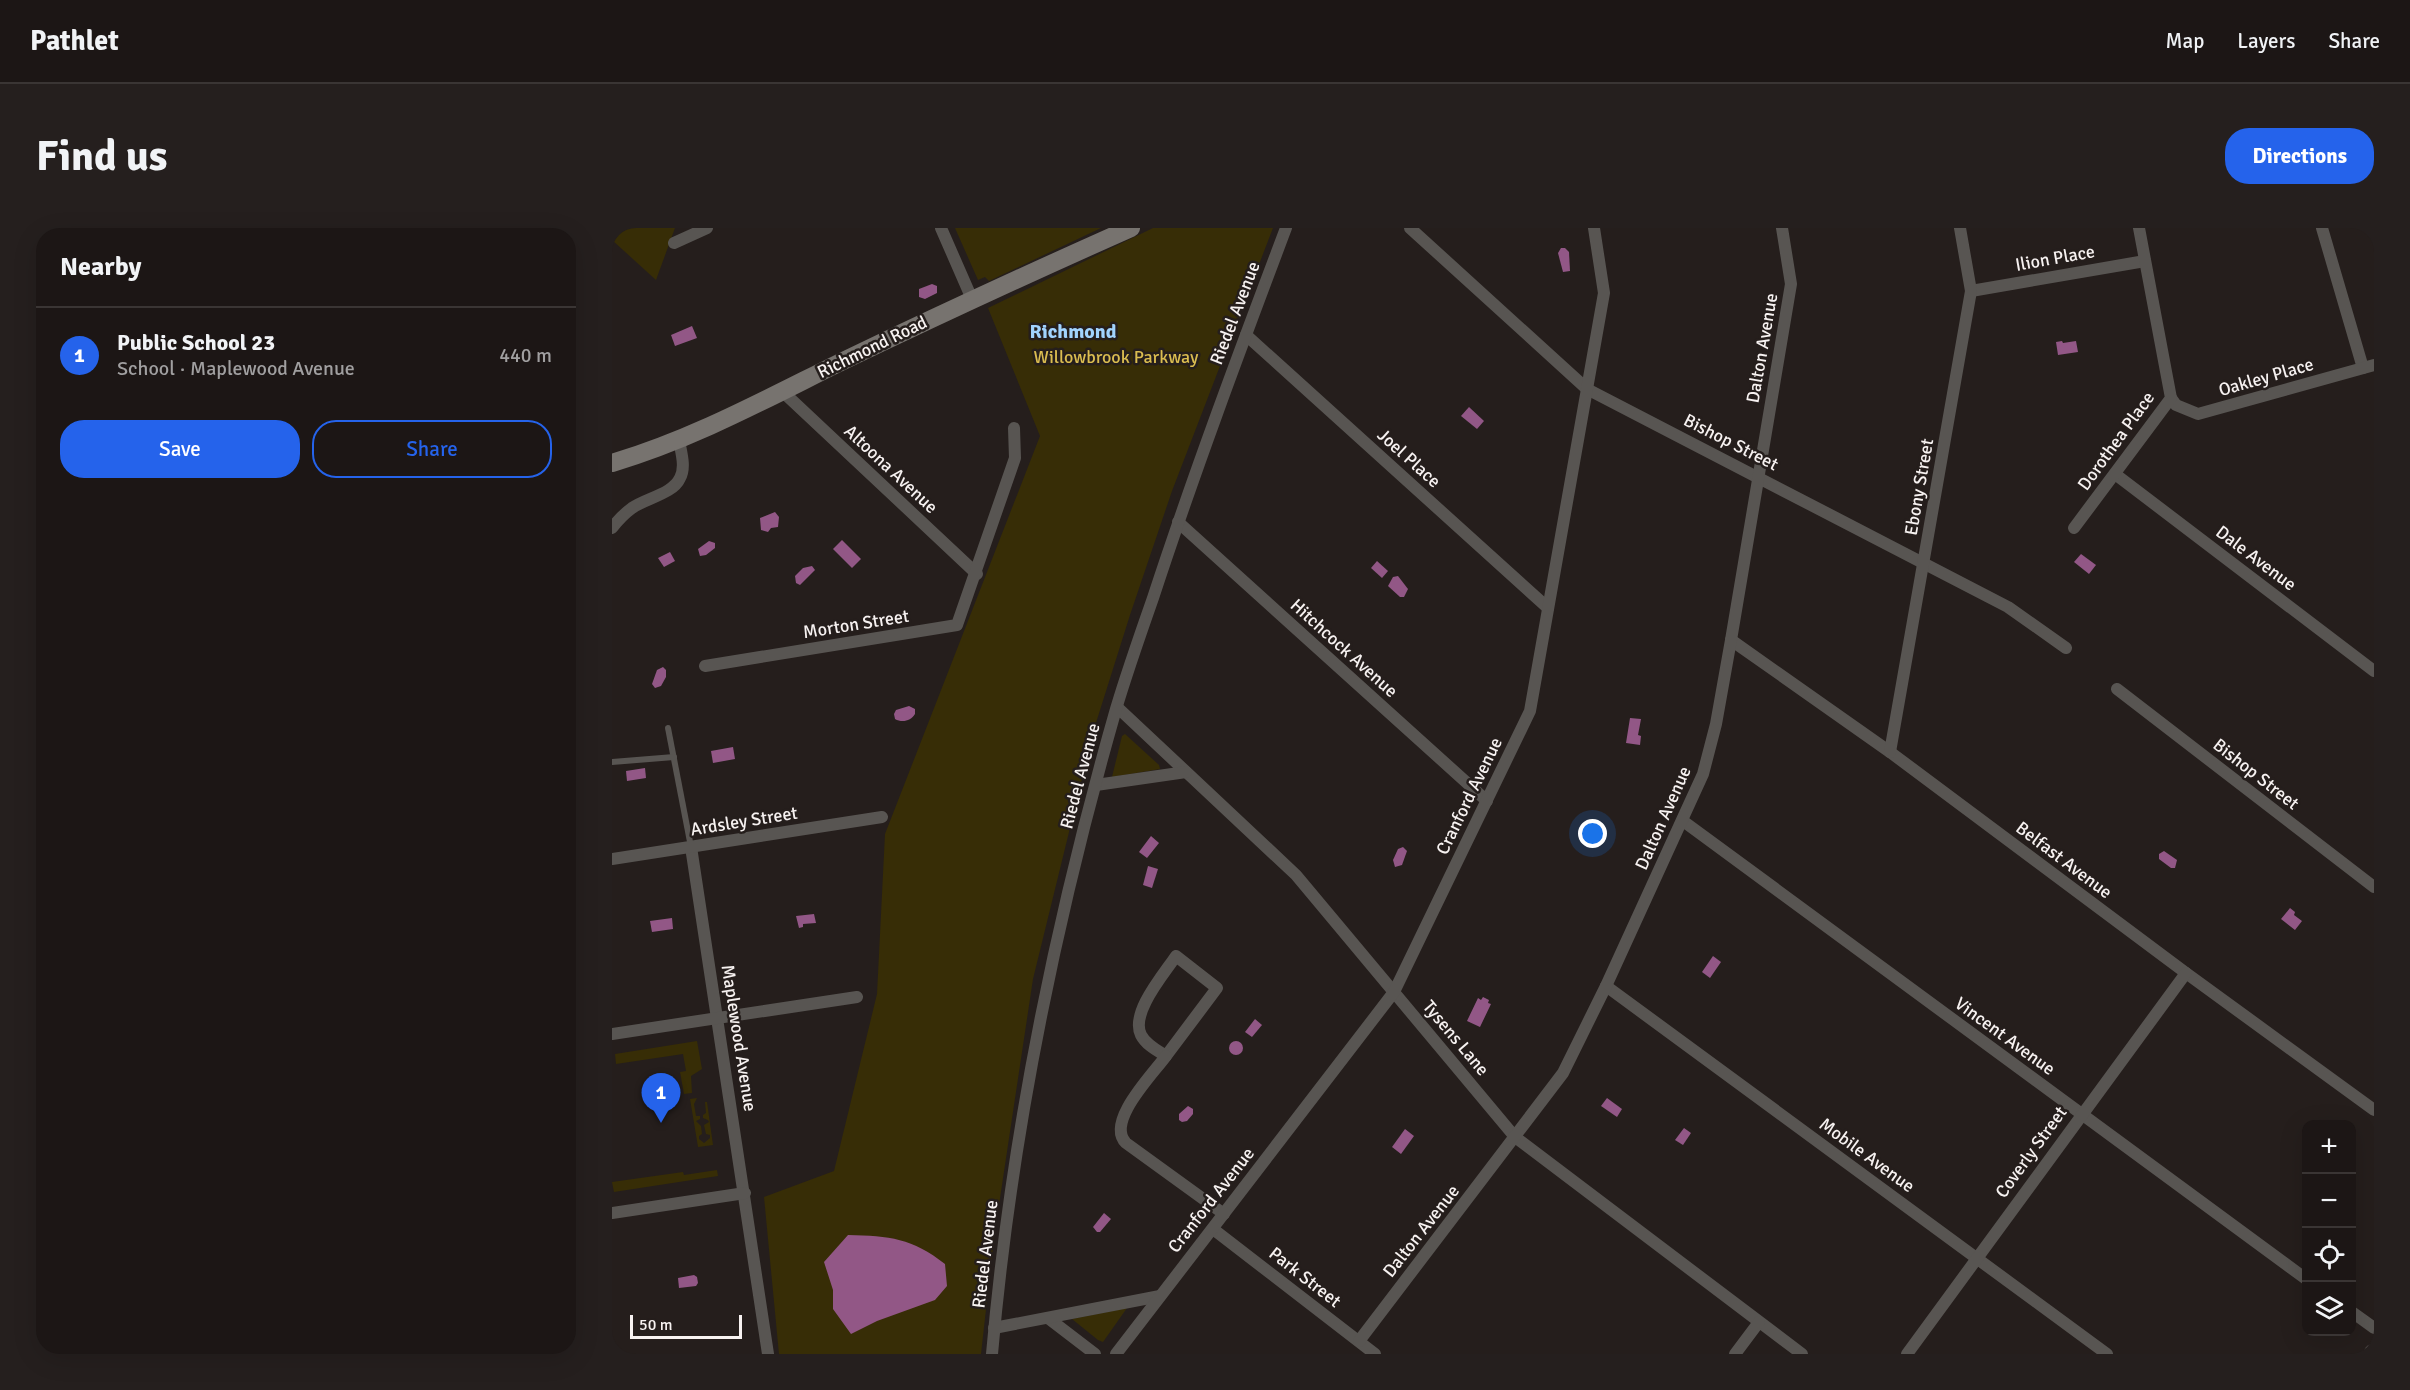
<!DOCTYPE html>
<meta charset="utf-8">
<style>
body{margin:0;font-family:Signika,sans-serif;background:#251f1e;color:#f1f3f6}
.controls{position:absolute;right:18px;bottom:18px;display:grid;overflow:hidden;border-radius:12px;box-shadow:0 6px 24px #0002}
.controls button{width:54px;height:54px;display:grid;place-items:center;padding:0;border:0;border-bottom:2px solid #3a3534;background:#1c1615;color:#f1f3f6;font:30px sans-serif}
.scale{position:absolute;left:18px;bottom:15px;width:112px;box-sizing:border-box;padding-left:6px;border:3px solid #f7f2f1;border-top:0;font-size:16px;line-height:21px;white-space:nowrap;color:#f7f2f1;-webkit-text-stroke:4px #251e1c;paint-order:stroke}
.you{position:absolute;left:981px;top:606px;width:21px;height:21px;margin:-15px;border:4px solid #fff;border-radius:50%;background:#1a73e8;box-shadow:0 0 0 9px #1a73e833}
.badge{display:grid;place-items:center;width:39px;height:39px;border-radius:50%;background:#2563eb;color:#fff;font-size:20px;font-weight:700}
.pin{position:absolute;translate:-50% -50px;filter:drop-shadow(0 2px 3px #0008)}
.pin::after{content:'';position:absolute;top:32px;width:21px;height:18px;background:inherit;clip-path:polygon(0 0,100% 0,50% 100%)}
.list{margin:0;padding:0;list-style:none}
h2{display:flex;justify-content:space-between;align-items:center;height:78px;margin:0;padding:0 24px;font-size:26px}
h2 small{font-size:20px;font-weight:400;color:#a09fa0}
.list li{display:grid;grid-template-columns:39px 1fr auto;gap:18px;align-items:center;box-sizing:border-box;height:96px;padding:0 24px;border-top:2px solid #3a3534}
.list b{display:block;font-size:22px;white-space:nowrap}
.list p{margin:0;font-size:20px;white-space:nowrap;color:#a09fa0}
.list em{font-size:20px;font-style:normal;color:#a09fa0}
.actions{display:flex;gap:12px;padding:18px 24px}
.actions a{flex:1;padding:14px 0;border:2px solid #2563eb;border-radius:24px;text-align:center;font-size:21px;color:#2563eb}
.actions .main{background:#2563eb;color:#fff}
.icon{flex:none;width:33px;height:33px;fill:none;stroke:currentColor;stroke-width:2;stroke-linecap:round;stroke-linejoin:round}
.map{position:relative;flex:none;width:1762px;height:1126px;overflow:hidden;border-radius:24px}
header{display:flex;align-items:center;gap:36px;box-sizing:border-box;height:84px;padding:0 30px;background:#1c1615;border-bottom:2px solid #3a3534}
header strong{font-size:28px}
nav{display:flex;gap:33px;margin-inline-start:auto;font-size:21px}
.intro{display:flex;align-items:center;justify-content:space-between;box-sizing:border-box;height:144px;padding:0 36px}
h1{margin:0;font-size:42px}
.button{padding:15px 27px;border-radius:24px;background:#2563eb;color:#fff;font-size:21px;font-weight:700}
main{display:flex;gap:36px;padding:0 36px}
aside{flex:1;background:#1c1615;border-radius:24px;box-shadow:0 6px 24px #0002}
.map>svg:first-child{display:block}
</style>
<header>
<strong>Pathlet</strong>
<nav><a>Map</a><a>Layers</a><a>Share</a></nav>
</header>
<div class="intro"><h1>Find us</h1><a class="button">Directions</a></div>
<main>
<aside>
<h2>Nearby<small></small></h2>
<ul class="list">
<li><span class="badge">1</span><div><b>Public School 23</b><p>School · Maplewood Avenue</p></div><em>440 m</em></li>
</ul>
<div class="actions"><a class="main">Save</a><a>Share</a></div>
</aside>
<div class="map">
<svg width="1762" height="1126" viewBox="0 0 1762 1126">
<rect width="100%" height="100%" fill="#251e1c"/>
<!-- green -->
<g fill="#372d06">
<polygon points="0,0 63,0 44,52 0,12"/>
<polygon points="343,0 489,0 377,53 373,49 366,52"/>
<polygon points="541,0 661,0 560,263 518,387 483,498 421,751 382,1010 369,1126 167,1126 152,969 222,943 265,766 273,606 428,208 376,80"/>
<polygon points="513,506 547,537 548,541 500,549 510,508"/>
<polygon points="85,813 90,841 79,848 80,865 72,866 68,844 74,843 71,826 4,836 3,826"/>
<polygon points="85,870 82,876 84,888 88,888 88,891 84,893 89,898 90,906 87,908 87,911 92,915 98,910 98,907 94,906 92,897 97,894 96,892 91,890 91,887 94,885 93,874 95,874 101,917 86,919 78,871"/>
<polygon points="105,942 106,948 2,964 0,954 71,944 72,947"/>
<polygon points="515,1080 491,1114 486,1112 460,1091"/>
</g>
<!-- water -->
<g fill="#925786">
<polygon points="949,20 953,20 957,24 958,43 951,44 946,25"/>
<polygon points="320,56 325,58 325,65 313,71 307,69 307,61"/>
<polygon points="80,98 85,110 63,118 59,107"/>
<polygon points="1450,113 1451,115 1464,113 1466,124 1446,127 1444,114"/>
<polygon points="857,179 872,193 865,201 849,188"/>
<polygon points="163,284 167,289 166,299 159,300 156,304 149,302 148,290"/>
<polygon points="230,312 249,331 240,340 221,321"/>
<polygon points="97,313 103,315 103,320 94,327 88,328 86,321"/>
<polygon points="58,324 63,333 52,339 46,330"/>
<polygon points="1469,326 1484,337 1477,346 1462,334"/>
<polygon points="765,333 776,343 770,350 759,340"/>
<polygon points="200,338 203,342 188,357 184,355 183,348 191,340"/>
<polygon points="786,348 796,361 792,369 788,369 776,358 781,349"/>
<polygon points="51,439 54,442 54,449 49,458 43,460 40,456 45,442"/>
<path d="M297 478 303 481V486C299 493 290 495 283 491L282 486 284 482Z"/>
<polygon points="1018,490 1029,491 1026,507 1029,508 1028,517 1014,515"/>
<polygon points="121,519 123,531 101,535 99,523"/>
<polygon points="33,540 34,550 15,553 14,543"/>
<polygon points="539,608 547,615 535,630 527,624"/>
<polygon points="791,619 795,623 790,637 783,639 781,632 786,621"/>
<polygon points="1552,623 1565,632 1563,640 1559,640 1547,631 1547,626"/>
<polygon points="536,638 546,641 540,660 531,657"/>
<polygon points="1678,680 1683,684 1682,687 1690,693 1683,702 1669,691"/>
<polygon points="202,686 204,695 191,696 191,699 187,700 184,688"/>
<polygon points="60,690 61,701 40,704 38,693"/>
<polygon points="1101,728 1109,734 1098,750 1090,744"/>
<polygon points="871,769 877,772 876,775 879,776 868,799 855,793 866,770 869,772"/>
<polygon points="643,791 650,797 640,809 633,804"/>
<circle cx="624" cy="820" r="7"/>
<polygon points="995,870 1010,881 1005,889 989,878"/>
<polygon points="576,878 581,881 581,886 575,893 570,894 567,892 567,886"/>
<polygon points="1072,900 1079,905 1071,917 1063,912"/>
<polygon points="793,901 802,908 789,926 780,919"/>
<polygon points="492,985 499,991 488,1004 485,1004 481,999"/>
<path d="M236 1007C278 1008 300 1010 333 1036L335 1058 323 1072 265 1093 239 1106 221 1081V1062L212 1034Z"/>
<polygon points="82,1047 85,1049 86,1055 84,1058 67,1060 66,1050"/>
</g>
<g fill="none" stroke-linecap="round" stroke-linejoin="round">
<!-- lane -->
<g stroke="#585552" stroke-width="6">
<polyline points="56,500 79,619"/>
<polyline points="0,534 62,529"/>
</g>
<!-- street -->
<g stroke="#585552" stroke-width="12">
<polyline points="329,0 360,71"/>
<polyline points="798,0 975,161 1396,379 1454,420"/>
<polyline points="1710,0 1751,140"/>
<polyline points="62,15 95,0"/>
<polyline points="1359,63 1533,33"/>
<polyline points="634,107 936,380"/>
<polyline points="170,163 365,346"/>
<polyline points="1559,170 1564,177 1586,186 1762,137"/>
<polyline points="1503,246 1762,443"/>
<polyline points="566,294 875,573"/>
<path d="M0 300C6 292 12 286 20 280 34 270 61 266 68 250 74 239 69 224 67 212"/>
<polyline points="1462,300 1559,170 1527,0"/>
<polyline points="1119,412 1278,524 1574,745 1762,882"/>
<polyline points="93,438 345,397 403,230 402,200"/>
<polyline points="1505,461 1762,659"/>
<polyline points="505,479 684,647 903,909 1190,1126"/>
<polyline points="1278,524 1359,63 1348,0"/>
<polyline points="484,557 574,544"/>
<polyline points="1071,593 1694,1051"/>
<polyline points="79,619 156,1126"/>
<polyline points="0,631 270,589"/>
<path d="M564 728 605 760 554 828C546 823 534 817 529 807 518 785 552 746 564 728Z"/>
<polyline points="994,758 1495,1126"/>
<polyline points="0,806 245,769"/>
<path d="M554 828C541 846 493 894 514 915L612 986"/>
<polyline points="0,985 133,965"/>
<polyline points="601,1001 763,1126"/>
<polyline points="1740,1084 1762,1100"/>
<polyline points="436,1090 483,1126"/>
<polyline points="382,1100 548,1068"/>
<polyline points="747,1113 951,845 994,758 1091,546 1104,496 1119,412 1179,56 1170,0"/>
<path d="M380 1126C399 908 444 691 504 481 515 444 528 407 541 370 582 245 628 122 674 0"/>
<polyline points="504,1126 782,764 918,483 992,65 982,0"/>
<polyline points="1123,1126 1147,1094"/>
<polyline points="1295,1126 1574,745"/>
</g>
<!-- secondary -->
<g stroke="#77736f" stroke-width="18">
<path d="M0 235C81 211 154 171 229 134 325 88 422 43 519 0"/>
<polyline points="1760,1126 1762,1124"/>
</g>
</g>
<g text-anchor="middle" stroke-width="5" stroke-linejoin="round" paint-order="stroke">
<!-- street labels -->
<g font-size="18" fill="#f7f2f1" stroke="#251e1c">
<text transform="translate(1443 30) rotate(-10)" y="6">Ilion Place</text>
<text transform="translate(623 85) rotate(-69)" y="6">Riedel Avenue</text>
<text transform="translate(260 119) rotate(-26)" y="6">Richmond Road</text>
<text transform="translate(1150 120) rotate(-80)" y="6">Dalton Avenue</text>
<text transform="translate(1654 149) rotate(-16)" y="6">Oakley Place</text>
<text transform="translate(1504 213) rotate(-54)" y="6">Dorothea Place</text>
<text transform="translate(1119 214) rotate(27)" y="6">Bishop Street</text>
<text transform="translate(797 230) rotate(42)" y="6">Joel Place</text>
<text transform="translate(279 241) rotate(43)" y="6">Altoona Avenue</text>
<text transform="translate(1307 259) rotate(-80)" y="6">Ebony Street</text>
<text transform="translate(1644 330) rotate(37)" y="6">Dale Avenue</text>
<text transform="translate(244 396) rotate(-9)" y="6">Morton Street</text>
<text transform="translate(732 420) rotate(42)" y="6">Hitchcock Avenue</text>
<text transform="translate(1644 546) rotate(38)" y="6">Bishop Street</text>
<text transform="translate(468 548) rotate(-75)" y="6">Riedel Avenue</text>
<text transform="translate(857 568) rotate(-64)" y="6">Cranford Avenue</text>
<text transform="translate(1051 590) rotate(-66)" y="6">Dalton Avenue</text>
<text transform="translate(132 593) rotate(-9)" y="6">Ardsley Street</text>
<text transform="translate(1452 632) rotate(37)" y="6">Belfast Avenue</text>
<text transform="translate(1393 808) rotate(36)" y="6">Vincent Avenue</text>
<text transform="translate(127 810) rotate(81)" y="6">Maplewood Avenue</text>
<text transform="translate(844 810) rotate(50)" y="6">Tysens Lane</text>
<text transform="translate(1419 924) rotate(-54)" y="6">Coverly Street</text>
<text transform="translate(1255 927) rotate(36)" y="6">Mobile Avenue</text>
<text transform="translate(599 972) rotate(-52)" y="6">Cranford Avenue</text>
<text transform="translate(809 1003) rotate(-52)" y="6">Dalton Avenue</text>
<text transform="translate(373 1026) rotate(-83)" y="6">Riedel Avenue</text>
<text transform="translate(693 1049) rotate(38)" y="6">Park Street</text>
</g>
<!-- park labels -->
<g font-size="18" fill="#dbbd50" stroke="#251e1c">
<text x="504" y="135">Willowbrook Parkway</text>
</g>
<!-- neighbourhood labels -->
<g font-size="20" font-weight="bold" fill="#a1d3fe" stroke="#251e1c">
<text x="461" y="110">Richmond</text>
</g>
</g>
</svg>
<div class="controls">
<button>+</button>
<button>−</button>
<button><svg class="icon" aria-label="locate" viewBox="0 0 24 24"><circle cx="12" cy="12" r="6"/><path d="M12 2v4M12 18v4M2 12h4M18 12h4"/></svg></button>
<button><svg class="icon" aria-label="layers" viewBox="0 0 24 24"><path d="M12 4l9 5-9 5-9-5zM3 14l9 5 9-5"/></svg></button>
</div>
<div class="scale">50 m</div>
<div class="you"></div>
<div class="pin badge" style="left:49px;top:895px">1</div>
</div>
</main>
